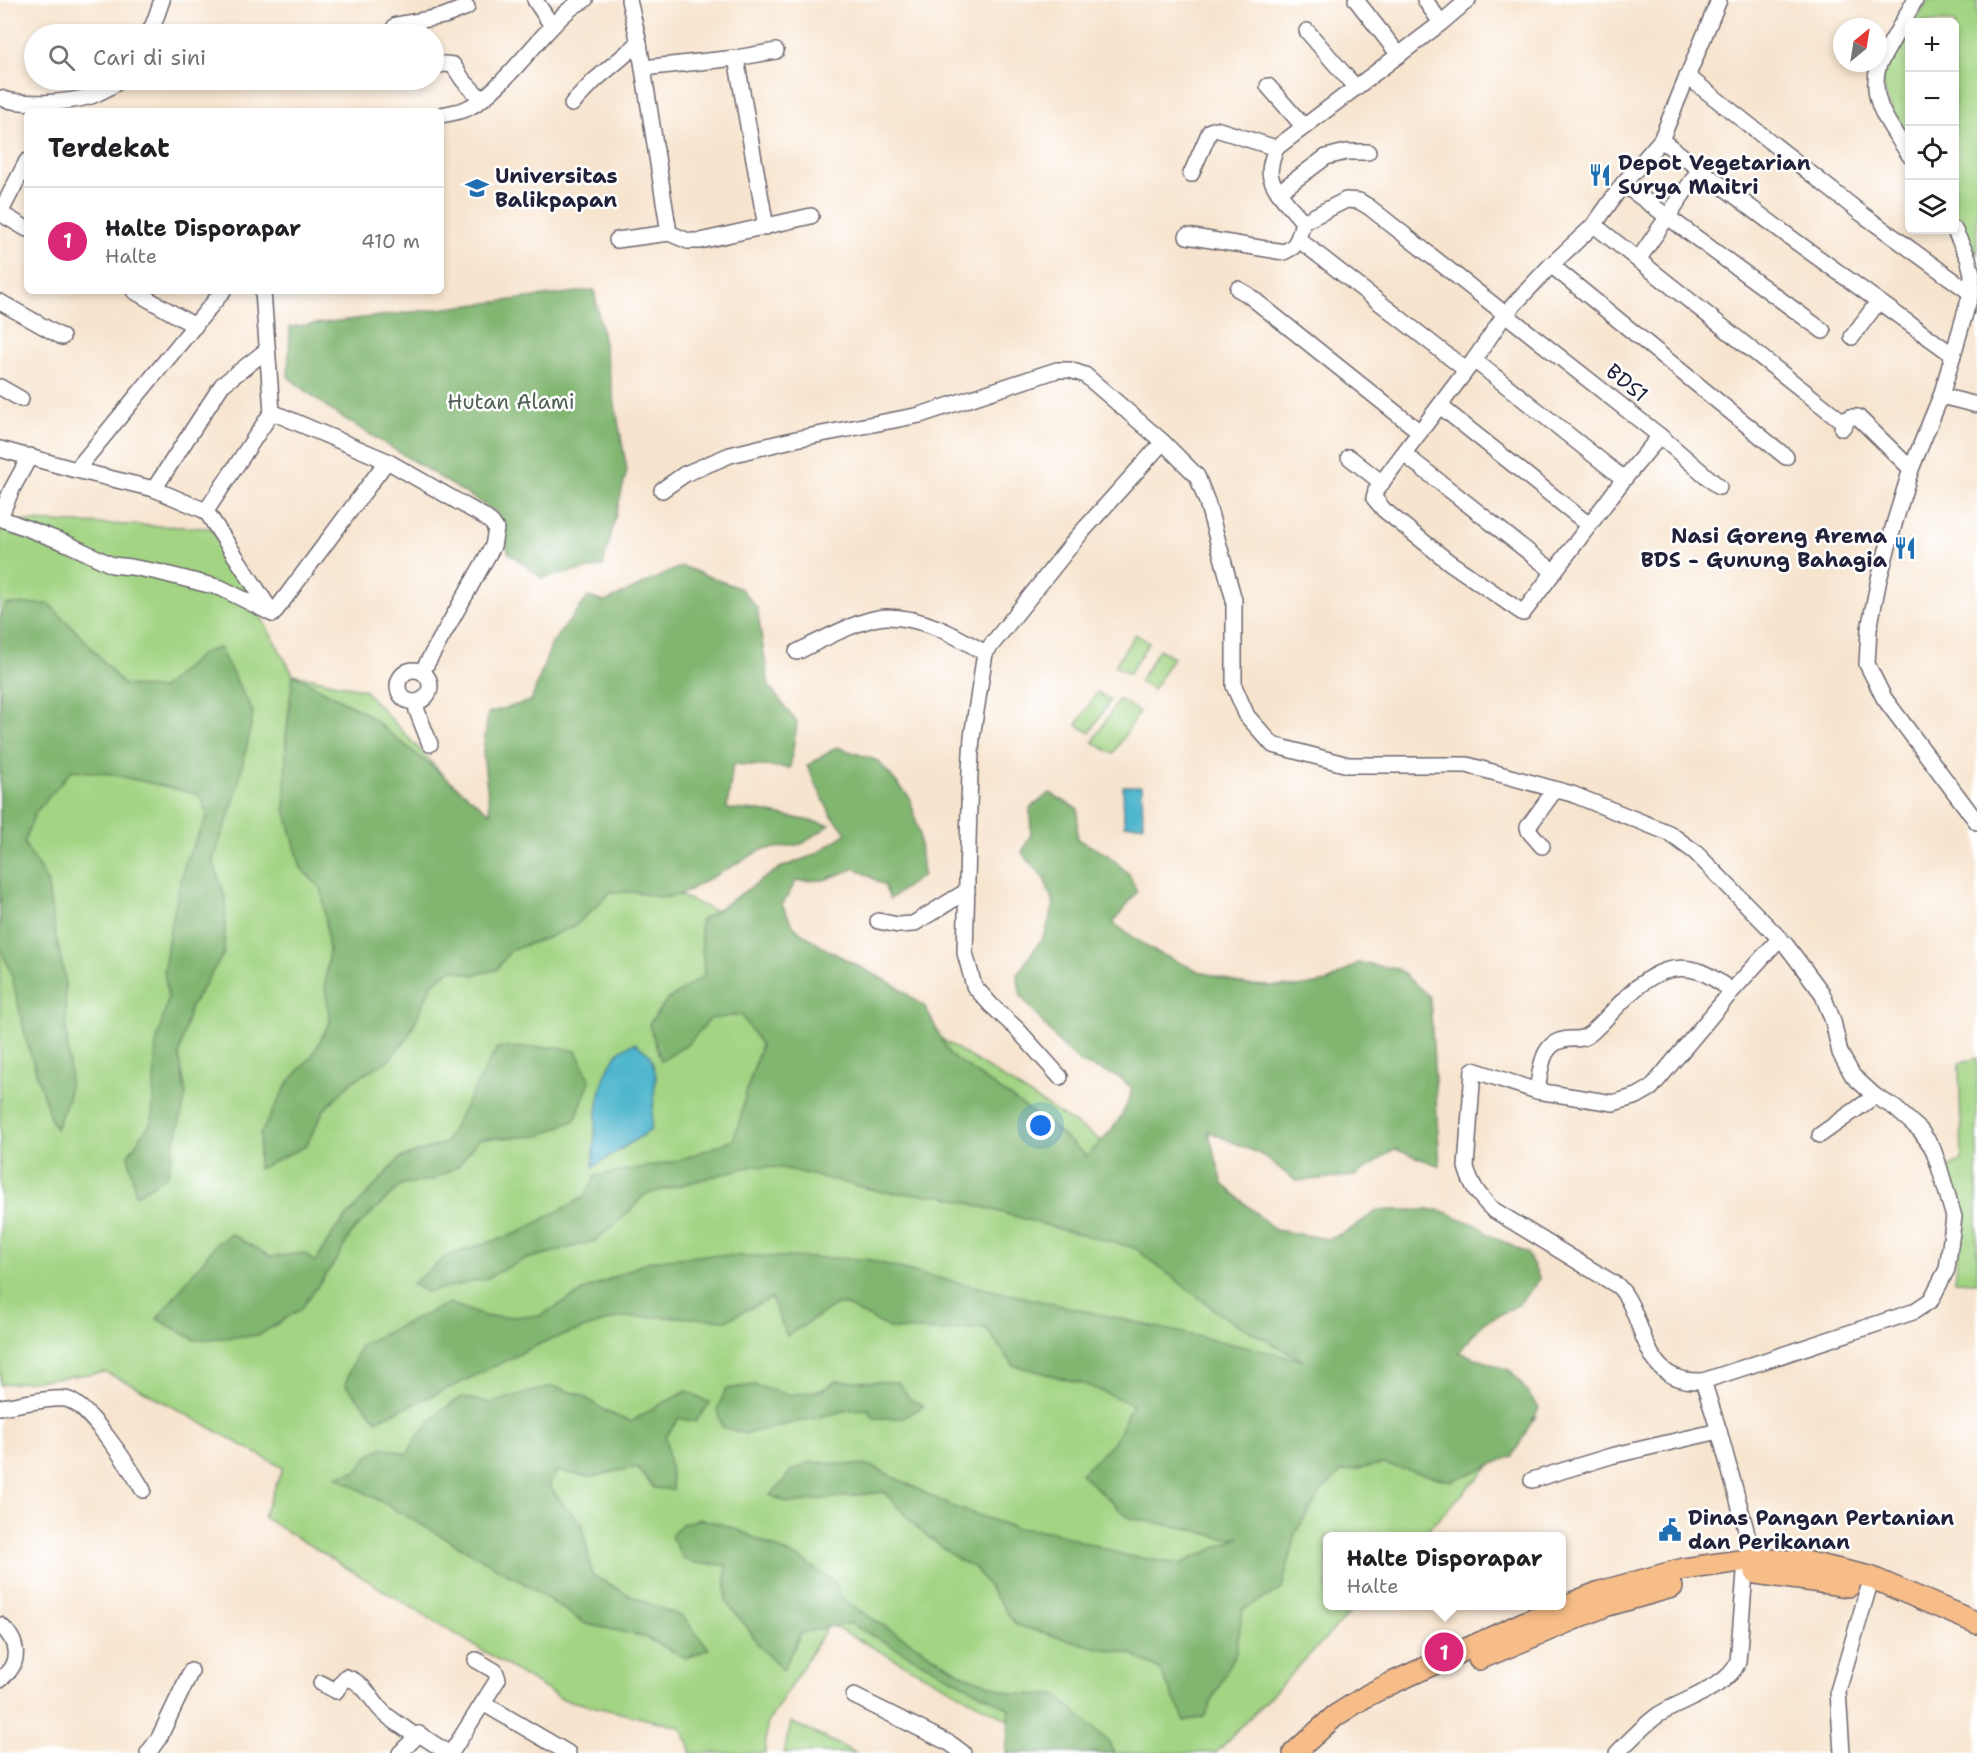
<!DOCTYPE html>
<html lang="id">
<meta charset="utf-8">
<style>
body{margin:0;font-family:"Shantell Sans",sans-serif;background:#f2f2f2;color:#202124}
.controls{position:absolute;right:18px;top:18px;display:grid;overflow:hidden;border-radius:9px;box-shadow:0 3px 9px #0003}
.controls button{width:54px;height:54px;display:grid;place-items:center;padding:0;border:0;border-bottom:2px solid #e0e0e0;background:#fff;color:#202124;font:30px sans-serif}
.compass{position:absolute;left:1833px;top:18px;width:54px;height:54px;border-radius:50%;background:#fff;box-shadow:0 3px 9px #0003;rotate:30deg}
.you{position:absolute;left:1041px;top:1126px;width:21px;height:21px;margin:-15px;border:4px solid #fff;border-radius:50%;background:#1a73e8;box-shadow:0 0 0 9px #1a73e833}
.badge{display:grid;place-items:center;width:39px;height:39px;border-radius:50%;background:#db2777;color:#fff;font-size:20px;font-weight:700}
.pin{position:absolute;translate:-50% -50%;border:3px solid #fff;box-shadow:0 2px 6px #0006}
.popup{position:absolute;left:1323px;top:1532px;width:243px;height:78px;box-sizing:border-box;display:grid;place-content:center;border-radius:9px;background:#fff;filter:drop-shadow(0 2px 4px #0005);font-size:20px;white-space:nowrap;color:#757577}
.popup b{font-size:22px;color:#202124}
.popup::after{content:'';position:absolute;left:50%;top:100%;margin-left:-12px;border:12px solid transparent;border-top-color:#fff}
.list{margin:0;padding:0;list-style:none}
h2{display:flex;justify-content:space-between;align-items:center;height:78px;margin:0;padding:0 24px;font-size:26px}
h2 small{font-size:20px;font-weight:400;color:#757577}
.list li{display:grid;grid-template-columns:39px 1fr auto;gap:18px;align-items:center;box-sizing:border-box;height:108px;padding:0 24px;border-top:2px solid #e0e0e0}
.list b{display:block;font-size:22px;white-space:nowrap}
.list p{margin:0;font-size:20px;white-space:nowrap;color:#757577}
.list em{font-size:20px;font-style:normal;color:#757577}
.icon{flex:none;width:33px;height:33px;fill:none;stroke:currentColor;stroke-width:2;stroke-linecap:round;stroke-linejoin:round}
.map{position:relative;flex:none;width:1977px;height:1753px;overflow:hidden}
.search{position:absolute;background:#fff;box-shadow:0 3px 9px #0003;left:24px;top:24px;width:420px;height:66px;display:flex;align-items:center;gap:15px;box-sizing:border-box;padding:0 21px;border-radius:33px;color:#757577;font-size:22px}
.panel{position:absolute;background:#fff;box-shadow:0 3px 9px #0003;left:24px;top:108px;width:420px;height:186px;border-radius:9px}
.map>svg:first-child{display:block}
</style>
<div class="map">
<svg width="1977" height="1753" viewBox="0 0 1977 1753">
<rect width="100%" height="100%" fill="#fff"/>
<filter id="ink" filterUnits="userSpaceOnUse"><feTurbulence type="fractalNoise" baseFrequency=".0167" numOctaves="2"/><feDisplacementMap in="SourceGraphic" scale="12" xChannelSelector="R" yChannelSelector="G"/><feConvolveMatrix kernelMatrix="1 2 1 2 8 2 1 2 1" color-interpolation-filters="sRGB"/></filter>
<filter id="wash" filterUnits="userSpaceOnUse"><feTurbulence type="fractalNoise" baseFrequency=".008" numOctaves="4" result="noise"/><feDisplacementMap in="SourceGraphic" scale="24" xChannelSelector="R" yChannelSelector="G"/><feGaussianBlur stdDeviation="1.35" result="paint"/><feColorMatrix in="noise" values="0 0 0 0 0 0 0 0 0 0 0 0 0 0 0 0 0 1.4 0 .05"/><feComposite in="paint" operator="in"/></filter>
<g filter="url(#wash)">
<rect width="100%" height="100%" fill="#f7e4ce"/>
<!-- green -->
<g fill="#a2d483" stroke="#627b5f" stroke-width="1.5">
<polygon points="1928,0 1977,0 1977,255 1955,220 1954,22 1915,22"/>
<path d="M1909 30V143C1898 124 1876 87 1884 64 1889 51 1900 40 1909 30Z"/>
<polygon points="0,520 211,528 293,674 364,690 472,806 794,945 1536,1417 1422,1536 1327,1536 1327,1606 1356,1606 1216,1753 1070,1753 829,1624 767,1724 765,1753 690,1753 690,1746 680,1727 562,1699 263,1517 283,1468 133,1385 105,1372 0,1385"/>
<polygon points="1135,634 1149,642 1129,674 1115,666"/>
<polygon points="1159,649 1173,657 1153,690 1139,682"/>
<polygon points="1097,692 1110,700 1090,733 1077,725"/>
<polygon points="1119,699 1139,712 1113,754 1093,742"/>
<polygon points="1977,1058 1977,1282 1955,1281 1960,1219 1945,1170 1962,1160 1959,1064"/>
<polygon points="791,1722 856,1753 784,1753"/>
</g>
<!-- forest -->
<g fill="#81b671" stroke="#526c56" stroke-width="1.5">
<polygon points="594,290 627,470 603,566 542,578 509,553 496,512 332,411 288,377 290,327"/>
<polygon points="682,566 741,589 757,608 769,686 797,723 790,768 733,764 727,809 760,811 830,825 802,844 761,850 680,895 661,898 637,892 611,892 576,925 547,938 511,950 496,970 473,975 452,969 433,983 407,1039 389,1060 351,1082 324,1110 306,1146 258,1169 260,1135 288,1083 312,1056 330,1022 325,985 329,950 322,890 301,868 285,809 286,738 293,674 365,713 490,813 483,753 488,713 531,701 552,643 588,597 605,602"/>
<polygon points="6,604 49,604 82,637 124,685 161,689 203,653 219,648 253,712 248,741 233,804 213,860 226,900 224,953 190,1008 179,1055 186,1095 167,1176 136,1195 128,1155 152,1121 156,1045 168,999 164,971 169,934 185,862 208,815 198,794 110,774 72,770 35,813 24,843 47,881 55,932 65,978 66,1028 70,1074 68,1099 56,1129 50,1118 26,1039 11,972 0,947 0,619"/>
<path d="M837 747 878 761 910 798 919 833 923 875 890 899 884 885 856 868 824 880 796 881 782 905 794 927 824 948 896 986 925 1007 950 1055 1049 1124 1087 1156C1107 1137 1127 1115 1132 1088L1117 1076 1081 1063 1060 1044 1021 996 1017 975 1045 934 1054 905 1044 878 1022 853 1031 834 1030 808 1050 793 1078 809 1077 839 1108 855 1129 874 1137 892 1113 923 1152 950 1198 971 1246 985 1298 987 1328 982 1358 963 1398 969 1430 997 1440 1166 1395 1149 1355 1176 1296 1181 1262 1155 1208 1131 1223 1184 1275 1230 1329 1239 1349 1230 1378 1210H1440L1481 1227 1487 1234 1527 1253 1540 1279 1518 1305 1483 1323 1459 1352 1511 1371 1539 1408 1513 1456 1451 1481 1383 1464 1341 1472 1321 1492 1295 1533 1282 1589 1243 1609 1236 1652 1204 1717 1185 1721 1160 1670 1132 1654 1094 1647 1016 1625 975 1568 959 1560 918 1529 884 1492 789 1503 770 1495 783 1482 790 1471 812 1462 872 1466 951 1506 1016 1528 1049 1531 1128 1556 1180 1564 1240 1537 1223 1538 1190 1529 1129 1518 1081 1474 1115 1441 1132 1404 1084 1384 1013 1365 986 1328 940 1331 891 1329 845 1305H836L787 1336 771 1298 727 1320 678 1317H620L546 1341 458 1384 377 1420 345 1384 360 1345 449 1303 487 1317 540 1316 587 1289 650 1261 706 1255 866 1259 929 1276 1303 1360 1224 1317 1135 1248 1059 1229 944 1196 883 1192 782 1168 752 1166 644 1195 630 1211 595 1241 523 1260 485 1279 427 1292 412 1284 447 1256 518 1233 584 1197 596 1176 677 1161 733 1140 739 1123 746 1093 761 1045 741 1015 710 1019 688 1044 661 1061 649 1024 665 1002 704 975 700 921 780 868 814 855 847 833 831 815 807 766Z"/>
<polygon points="557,1047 576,1051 590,1081 575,1120 539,1136 479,1139 458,1166 433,1180 402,1184 352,1232 337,1259 301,1309 259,1335 195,1340 157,1319 216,1244 231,1234 271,1257 304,1253 315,1262 335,1230 400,1158 445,1143 497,1048"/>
<polygon points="836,1381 898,1382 910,1399 924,1406 903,1418 874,1418 868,1409 849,1410 745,1434 722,1427 717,1410 726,1389 755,1385 789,1395 822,1390"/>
<polygon points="552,1386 582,1395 607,1412 631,1422 655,1407 687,1391 710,1403 695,1422 679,1418 666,1437 673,1490 654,1488 637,1467 590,1477 557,1471 549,1485 566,1508 582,1522 592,1575 631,1596 683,1617 709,1649 686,1658 642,1636 586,1624 522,1582 336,1476 357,1471 368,1456 383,1447 407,1454 420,1433 440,1411 462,1397 491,1403"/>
<polygon points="702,1519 734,1528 800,1559 833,1581 844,1601 964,1675 1014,1694 1056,1695 1108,1741 1114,1753 1006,1753 1010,1709 849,1623 801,1633 783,1670 759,1646 747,1627 726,1602 726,1565 692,1563 683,1558 671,1536 683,1523"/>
</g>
<!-- water -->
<g fill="#4fb6cd" stroke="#386c84" stroke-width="1.5">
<polygon points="1123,786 1142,786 1143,825 1124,825"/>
<path d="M635 1043 650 1055 656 1075 651 1130 593 1167C595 1133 595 1078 619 1052 623 1048 630 1045 635 1043Z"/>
</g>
</g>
<g filter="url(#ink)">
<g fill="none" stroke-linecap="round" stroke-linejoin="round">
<!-- minor casing -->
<g stroke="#6d666e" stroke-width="18">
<g id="minor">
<polyline points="535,0 552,26"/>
<polyline points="629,0 639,43 669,233"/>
<polyline points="1356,0 1399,55"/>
<polyline points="1425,0 1441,23"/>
<polyline points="1307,31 1356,88"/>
<polyline points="148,34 154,23 162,0"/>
<polyline points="396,34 394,28 396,25 444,16 467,7"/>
<polyline points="736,58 776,51"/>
<polyline points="434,66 445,64 453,65 463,80 481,99"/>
<polyline points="643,68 736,58 766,227"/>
<polyline points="1687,76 1862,214 1971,293"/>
<polyline points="1268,86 1304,127"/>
<path d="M0 98C23 106 68 103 91 96 101 92 112 86 121 80"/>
<polyline points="572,104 595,80 639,43"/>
<path d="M441 115C450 113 460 112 468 108 495 95 525 55 546 33 557 21 570 6 585 0"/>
<polyline points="1661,140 1795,241 1953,355"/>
<path d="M1276 148C1273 157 1268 169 1271 178 1276 194 1293 209 1303 222"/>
<path d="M1910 156C1891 126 1867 101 1879 64L1915 0"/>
<polyline points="1191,174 1210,131 1216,129 1276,148 1441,23 1468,0"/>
<polyline points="1623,184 1823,331"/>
<polyline points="1279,192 1326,157 1346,152 1368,152"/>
<polyline points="0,213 27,161"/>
<polyline points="0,213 27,229"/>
<polyline points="1594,225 1838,418"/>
<polyline points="1954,229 1968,258 1972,274 1971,293 1941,396 1911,469 1895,521 1879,579 1869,629 1867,664 1884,698 1977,822"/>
<polyline points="1187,236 1284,252 1293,247 1298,239"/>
<polyline points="617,240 669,233 688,241 700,241 811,216"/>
<polyline points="1638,260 1700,169"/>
<polyline points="1551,265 1786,457"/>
<polyline points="1238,289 1247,294 1420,432"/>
<polyline points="134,291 195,326"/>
<polyline points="263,291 272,412 387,461 483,516 492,523 496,529 493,546 422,672"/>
<polyline points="0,302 62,337"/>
<polyline points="1852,337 1878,302"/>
<polyline points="1474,360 1624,479"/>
<polyline points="1466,370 1298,239 1303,222 1346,200 1359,201 1369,207 1660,436 1719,487"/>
<polyline points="0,387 21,399"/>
<polyline points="1941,396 1977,405"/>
<polyline points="1440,406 1589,525"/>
<polyline points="1842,428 1850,417 1858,417 1911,469"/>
<polyline points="1660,436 1624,479 1523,613 1449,562 1384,510 1374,498 1376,490 1474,360 1506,313 1551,265 1594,225 1623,184 1661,140 1719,0"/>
<polyline points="0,449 76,470 154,489 206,511 273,614"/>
<polyline points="1404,454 1554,572"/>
<polyline points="1349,457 1382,483"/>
<polyline points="76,470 223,291"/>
<polyline points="154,489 222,385 267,350"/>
<path d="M662 490 685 474 730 455 796 439 920 415 1057 370H1070L1085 375 1163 442 1197 476 1207 502 1234 600V686L1247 716 1273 745 1348 765H1467L1572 794 1669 833 1695 852 1786 945 1822 993 1833 1021 1840 1053 1853 1076 1875 1096 1895 1108 1920 1130 1932 1147 1938 1163 1954 1217 1947 1269 1931 1300 1913 1312 1703 1381C1697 1381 1691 1381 1685 1380 1639 1371 1645 1313 1618 1286L1492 1209C1479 1196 1471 1185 1466 1167L1473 1070 1537 1091"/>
<polyline points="206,511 272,412"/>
<polyline points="0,517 12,489 30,456"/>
<polyline points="0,518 68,544 112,565 131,567 158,572 221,588 273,614"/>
<polyline points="273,614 387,461"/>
<path d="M797 652C819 641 864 617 887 617 923 617 955 635 985 653"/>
<circle cx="414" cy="686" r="16"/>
<polyline points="416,702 417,711 430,744"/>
<polyline points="1542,846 1529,831 1528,827 1555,790"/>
<polyline points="878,921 898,925 913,924 967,891"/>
<path d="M1732 991C1722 984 1712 976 1701 972 1652 954 1622 1006 1591 1033 1584 1039 1578 1039 1570 1039 1540 1040 1541 1070 1537 1091L1613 1103 1637 1096 1651 1088 1732 991 1780 938"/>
<polyline points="1060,1077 1017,1029 991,1005 974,986 965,953 970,771 972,737 985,653 1080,534 1163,442"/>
<polyline points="1820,1135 1875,1096"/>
<polyline points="1703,1381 1719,1431 1754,1559"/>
<path d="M0 1407C17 1405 50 1397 65 1399 87 1401 132 1471 143 1490"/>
<polyline points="1532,1480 1611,1456 1719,1431"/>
<path d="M0 1625C19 1641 22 1664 0 1679"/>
<path d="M321 1683 336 1691 346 1677C367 1684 370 1700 384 1713 393 1721 405 1728 415 1736"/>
<polyline points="854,1696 951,1744 963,1753"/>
<polyline points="483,1703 568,1753"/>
<polyline points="148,1753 159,1738 191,1671"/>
<polyline points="400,1753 419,1734 448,1753"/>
<polyline points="451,1753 498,1679 495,1671 476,1660"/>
<path d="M1617 1753C1630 1740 1643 1726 1658 1715 1681 1700 1728 1688 1738 1662L1745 1573"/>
<polyline points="1842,1753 1838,1691 1868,1590"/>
</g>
</g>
<!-- highway casing -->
<g stroke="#6d666e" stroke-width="24">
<g id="highway">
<polyline points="1756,1573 1849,1586"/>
<polyline points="1479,1659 1605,1606 1672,1587"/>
<polyline points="1294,1753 1335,1716 1368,1695 1392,1683 1530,1620 1600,1592 1684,1569 1754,1559 1805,1562 1870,1577 1977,1623"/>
</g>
</g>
<!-- minor -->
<use href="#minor" stroke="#fff" stroke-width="15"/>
<!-- highway -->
<use href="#highway" stroke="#f7bd88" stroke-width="21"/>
</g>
</g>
<!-- icons -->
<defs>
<g id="restaurant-bare" transform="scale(1.8)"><path d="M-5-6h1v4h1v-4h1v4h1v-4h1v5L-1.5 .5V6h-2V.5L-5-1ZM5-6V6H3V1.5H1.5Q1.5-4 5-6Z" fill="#1f6fb2" stroke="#fff" stroke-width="2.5" paint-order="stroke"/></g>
<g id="university-bare" transform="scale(1.8)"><path d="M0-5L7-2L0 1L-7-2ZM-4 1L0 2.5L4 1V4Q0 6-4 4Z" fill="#1f6fb2" stroke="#fff" stroke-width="2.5" paint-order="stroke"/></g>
<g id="civic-bare" transform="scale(1.8)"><path d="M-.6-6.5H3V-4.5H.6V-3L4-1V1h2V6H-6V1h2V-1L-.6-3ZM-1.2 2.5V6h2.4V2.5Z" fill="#1f6fb2" stroke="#fff" stroke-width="2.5" paint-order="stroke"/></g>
</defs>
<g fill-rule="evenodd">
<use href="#restaurant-bare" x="1600" y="175"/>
<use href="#university-bare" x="477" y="188"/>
<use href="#restaurant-bare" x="1905" y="548"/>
<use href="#civic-bare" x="1670" y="1530"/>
</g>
<g text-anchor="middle" stroke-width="5" stroke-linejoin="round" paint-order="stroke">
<!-- poi labels -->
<g font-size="21" font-weight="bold" fill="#22223b" stroke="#fff" text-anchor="start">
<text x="1618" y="170">Depot Vegetarian<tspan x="1618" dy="24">Surya Maitri</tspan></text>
<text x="495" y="183">Universitas<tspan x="495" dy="24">Balikpapan</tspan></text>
<text x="1887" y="543" text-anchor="end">Nasi Goreng Arema<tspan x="1887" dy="24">BDS - Gunung Bahagia</tspan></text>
<text x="1688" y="1525">Dinas Pangan Pertanian<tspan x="1688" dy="24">dan Perikanan</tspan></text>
</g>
<!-- street labels -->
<g font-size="21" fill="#22223b" stroke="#fff">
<text transform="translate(1627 383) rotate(39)" y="7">BDS1</text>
</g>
<!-- park labels -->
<g font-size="21" fill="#4f6054" stroke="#fff">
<text x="511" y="409">Hutan Alami</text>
</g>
</g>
</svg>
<div class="controls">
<button>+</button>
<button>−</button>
<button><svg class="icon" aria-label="locate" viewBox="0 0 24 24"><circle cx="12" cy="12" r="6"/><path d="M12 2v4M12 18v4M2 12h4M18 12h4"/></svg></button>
<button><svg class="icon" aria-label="layers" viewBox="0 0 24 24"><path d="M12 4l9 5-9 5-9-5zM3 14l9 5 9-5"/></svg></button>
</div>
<svg class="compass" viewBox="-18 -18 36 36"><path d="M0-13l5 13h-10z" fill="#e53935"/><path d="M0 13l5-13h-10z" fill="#757577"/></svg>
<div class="you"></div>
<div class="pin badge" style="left:1444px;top:1652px">1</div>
<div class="popup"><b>Halte Disporapar</b>Halte</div>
<div class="search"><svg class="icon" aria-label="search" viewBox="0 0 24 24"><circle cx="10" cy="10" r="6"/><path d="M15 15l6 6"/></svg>Cari di sini</div>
<section class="panel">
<h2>Terdekat<small></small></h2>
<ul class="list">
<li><span class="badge">1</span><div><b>Halte Disporapar</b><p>Halte</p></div><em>410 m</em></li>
</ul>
</section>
</div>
